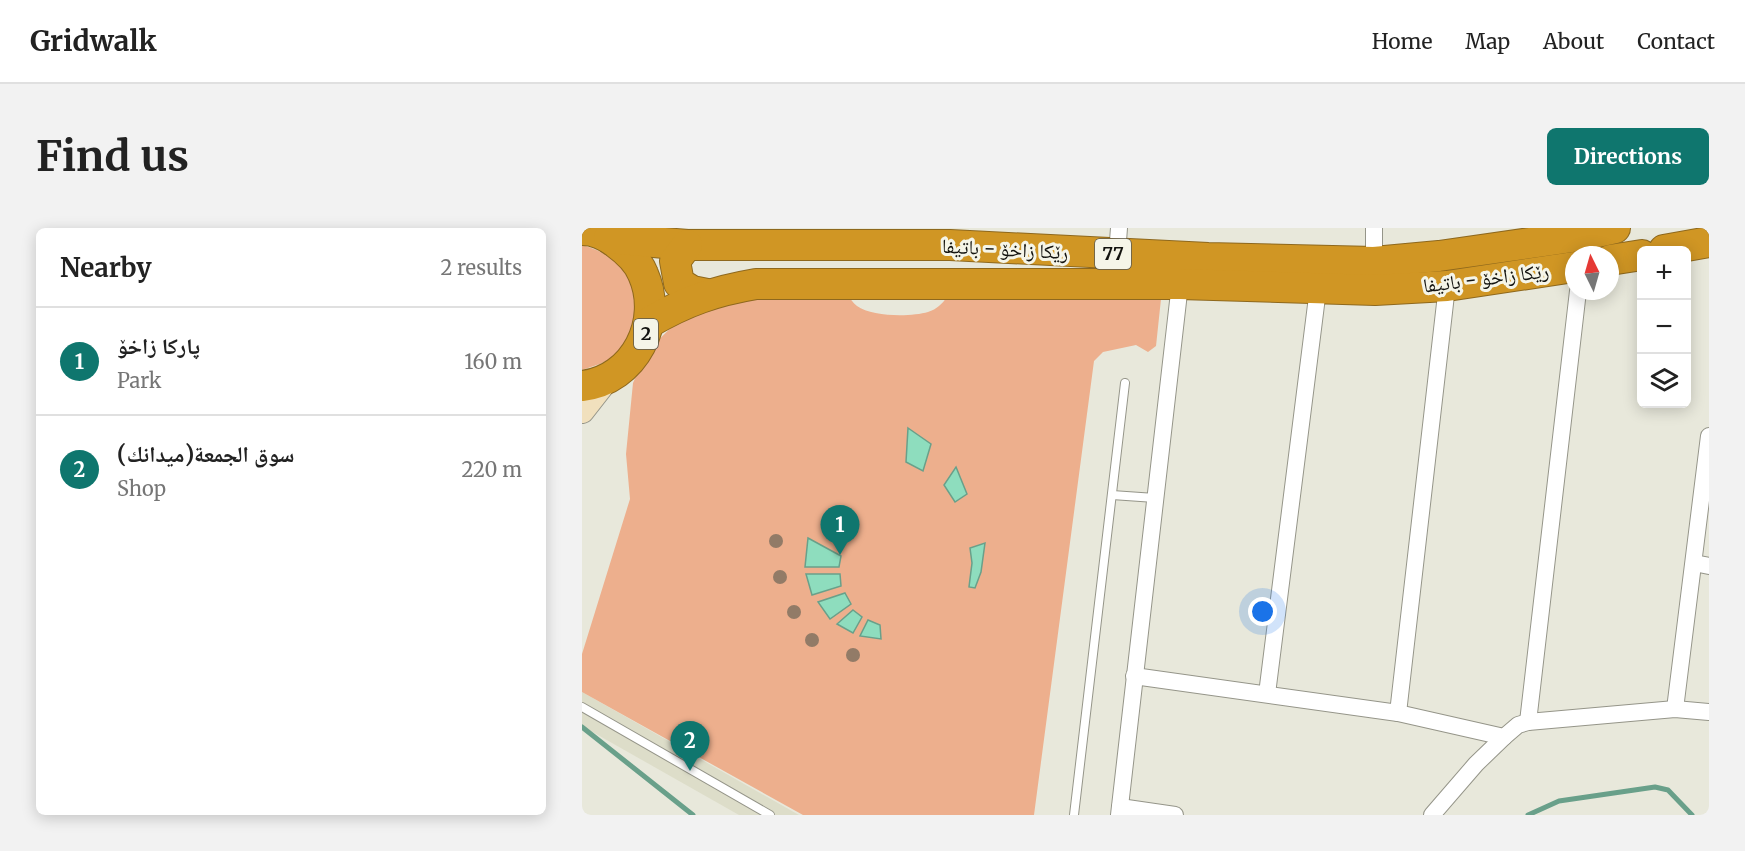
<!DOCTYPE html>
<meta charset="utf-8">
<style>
body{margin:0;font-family:Merriweather,"Noto Naskh Arabic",serif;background:#f2f2f2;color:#222}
.controls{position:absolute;right:18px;top:18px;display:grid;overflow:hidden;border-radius:9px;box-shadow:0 3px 15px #0003}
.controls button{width:54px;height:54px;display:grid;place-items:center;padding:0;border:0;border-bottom:2px solid #e0e0e0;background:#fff;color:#222;font:30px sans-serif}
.compass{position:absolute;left:983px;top:18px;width:54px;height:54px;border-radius:50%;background:#fff;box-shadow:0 3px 15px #0003;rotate:355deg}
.you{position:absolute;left:681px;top:384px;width:21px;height:21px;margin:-15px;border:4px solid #fff;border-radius:50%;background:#1a73e8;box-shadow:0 0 0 9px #1a73e833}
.badge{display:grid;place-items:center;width:39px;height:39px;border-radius:50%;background:#0f766e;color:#fff;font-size:20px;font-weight:700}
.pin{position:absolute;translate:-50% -50px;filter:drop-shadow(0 2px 3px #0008)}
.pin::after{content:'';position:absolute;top:32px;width:21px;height:18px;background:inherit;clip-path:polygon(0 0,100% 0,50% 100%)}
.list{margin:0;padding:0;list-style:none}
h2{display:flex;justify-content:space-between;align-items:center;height:78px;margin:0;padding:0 24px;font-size:26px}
h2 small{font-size:20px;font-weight:400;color:#767676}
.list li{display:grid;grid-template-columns:39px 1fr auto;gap:18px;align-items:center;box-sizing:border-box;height:108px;padding:0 24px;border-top:2px solid #e0e0e0}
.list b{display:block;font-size:22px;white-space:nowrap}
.list p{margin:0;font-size:20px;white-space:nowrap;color:#767676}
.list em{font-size:20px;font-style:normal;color:#767676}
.icon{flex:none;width:33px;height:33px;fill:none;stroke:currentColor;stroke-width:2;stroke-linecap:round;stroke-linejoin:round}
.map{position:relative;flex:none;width:1127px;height:587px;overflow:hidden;border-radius:9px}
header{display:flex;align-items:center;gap:36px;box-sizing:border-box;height:84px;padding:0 30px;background:#fff;border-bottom:2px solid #e0e0e0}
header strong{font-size:28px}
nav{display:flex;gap:33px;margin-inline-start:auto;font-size:21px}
.intro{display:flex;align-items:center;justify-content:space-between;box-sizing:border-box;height:144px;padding:0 36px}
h1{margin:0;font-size:42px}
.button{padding:15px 27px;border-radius:9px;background:#0f766e;color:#fff;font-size:21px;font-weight:700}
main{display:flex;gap:36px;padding:0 36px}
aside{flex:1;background:#fff;border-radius:9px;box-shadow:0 3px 15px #0003}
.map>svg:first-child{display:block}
</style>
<header>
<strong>Gridwalk</strong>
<nav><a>Home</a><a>Map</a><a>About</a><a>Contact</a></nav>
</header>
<div class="intro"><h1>Find us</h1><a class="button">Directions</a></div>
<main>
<aside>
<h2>Nearby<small>2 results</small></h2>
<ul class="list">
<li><span class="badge">1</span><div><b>پارکا زاخۆ</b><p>Park</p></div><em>160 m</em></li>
<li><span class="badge">2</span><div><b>سوق الجمعة(ميدانك)</b><p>Shop</p></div><em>220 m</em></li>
</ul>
</aside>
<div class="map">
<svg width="1127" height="587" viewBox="0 0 1127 587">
<rect width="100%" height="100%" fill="#e8e8db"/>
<!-- built -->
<polygon fill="#ddddc9" points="0,464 217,587 157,587 0,498"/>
<!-- green -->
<g fill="#edaf8d">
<path d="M0 17C13 21 23 25 34 33 61 56 59 102 34 126 24 135 12 138 0 142Z"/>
<path d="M265 66C268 70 271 75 275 78 290 89 329 89 346 84 355 81 360 76 365 69L579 71 574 118 566 124 554 117 521 124 512 133 452 587H221L0 464V426L48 271 44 226 51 155 65 123 100 89 149 70Z"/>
</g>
<!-- water -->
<g fill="#8eddbe" stroke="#69a08a" stroke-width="1.5">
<polygon points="326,200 349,216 341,243 324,234"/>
<polygon points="374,239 385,266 373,274 362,257"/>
<polygon points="226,310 259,328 257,339 223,339"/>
<polygon points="403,315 399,344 393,360 387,359 390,335 388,320"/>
<polygon points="224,346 258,346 259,358 230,367"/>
<polygon points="263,365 269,376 248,391 236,374"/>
<polygon points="271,382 280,389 271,405 255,396"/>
<polygon points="286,392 298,397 299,411 278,408"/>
</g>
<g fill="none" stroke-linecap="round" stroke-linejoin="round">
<!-- stream -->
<g stroke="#69a08a" stroke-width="5">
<polyline points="0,499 111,587"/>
<polyline points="946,587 977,573 1073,559 1086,562 1110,587"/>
</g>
<!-- lane casing -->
<g stroke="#959589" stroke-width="10">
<g id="lane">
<polyline points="530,267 573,270"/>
<polyline points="0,479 188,587"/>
<polyline points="492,587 543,155"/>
</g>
</g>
<!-- street casing -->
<g stroke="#959589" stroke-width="18">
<g id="street">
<polyline points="792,0 792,34"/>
<polyline points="535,26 537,0"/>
<polyline points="1112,335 1127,338"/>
<polyline points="552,448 816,485 922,509 936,497 946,494 1093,481 1127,484"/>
<polyline points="685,466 736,61"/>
<polyline points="1093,481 1127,208"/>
<polyline points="816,485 865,58"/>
<polyline points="946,494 996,63"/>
<polyline points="538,579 593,587"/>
<polyline points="537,587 598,56"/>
<polyline points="850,587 894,536 922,509"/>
</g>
</g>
<!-- secondary casing -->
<g stroke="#959589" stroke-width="26">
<polyline id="secondary" points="0,183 25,151"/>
</g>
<!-- highway casing -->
<g stroke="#8e681d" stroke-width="32">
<g id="highway">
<path d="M0 2C12 2 25 8 34 15 45 23 56 33 61 46 82 93 53 152 0 158"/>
<polyline points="27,10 105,17 368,17 626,30 792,34 857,28 997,8 1033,0"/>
<polyline points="105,17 93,33 97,55 110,63 125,66"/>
<polyline points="1082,22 1127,14"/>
<polyline points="1028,32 1060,27"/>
<path d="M68 94C104 73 133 63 174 56H598L793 62 865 58 992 39"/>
</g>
</g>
<!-- lane -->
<use href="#lane" stroke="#fff" stroke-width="8"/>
<!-- street -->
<use href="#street" stroke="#fff" stroke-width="16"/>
<!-- secondary -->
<use href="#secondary" stroke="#f1e0bd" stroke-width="24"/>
<!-- highway -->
<use href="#highway" stroke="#d09624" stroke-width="30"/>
</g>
<!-- trees -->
<g fill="#927b67">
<circle cx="194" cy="313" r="7"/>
<circle cx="198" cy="349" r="7"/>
<circle cx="212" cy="384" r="7"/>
<circle cx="230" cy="412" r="7"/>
<circle cx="271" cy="427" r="7"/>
</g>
<g text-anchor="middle" stroke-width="6" stroke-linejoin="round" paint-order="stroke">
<!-- shield labels -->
<g fill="#f5f5e8" stroke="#575750" stroke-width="1.5">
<rect x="513" y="11" width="36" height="30" rx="4.5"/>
<rect x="52" y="91" width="24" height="30" rx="4.5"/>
</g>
<g font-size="18" font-weight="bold" fill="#13130f">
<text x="531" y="32">77</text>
<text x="64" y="112">2</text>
</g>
<!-- street labels -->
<g font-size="20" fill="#13130f" stroke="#f5f5e8">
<text transform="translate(423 21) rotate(3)" y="7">رێکا زاخۆ - باتیفا</text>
<text transform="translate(904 50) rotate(-7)" y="7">رێکا زاخۆ - باتیفا</text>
</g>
</g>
</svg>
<div class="controls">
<button>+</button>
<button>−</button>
<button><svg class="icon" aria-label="layers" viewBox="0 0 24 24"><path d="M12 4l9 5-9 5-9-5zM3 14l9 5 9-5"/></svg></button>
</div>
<svg class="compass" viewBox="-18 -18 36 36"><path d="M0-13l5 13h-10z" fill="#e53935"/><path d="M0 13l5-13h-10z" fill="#767676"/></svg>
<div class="you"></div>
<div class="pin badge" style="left:258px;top:327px">1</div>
<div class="pin badge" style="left:108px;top:543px">2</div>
</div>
</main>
